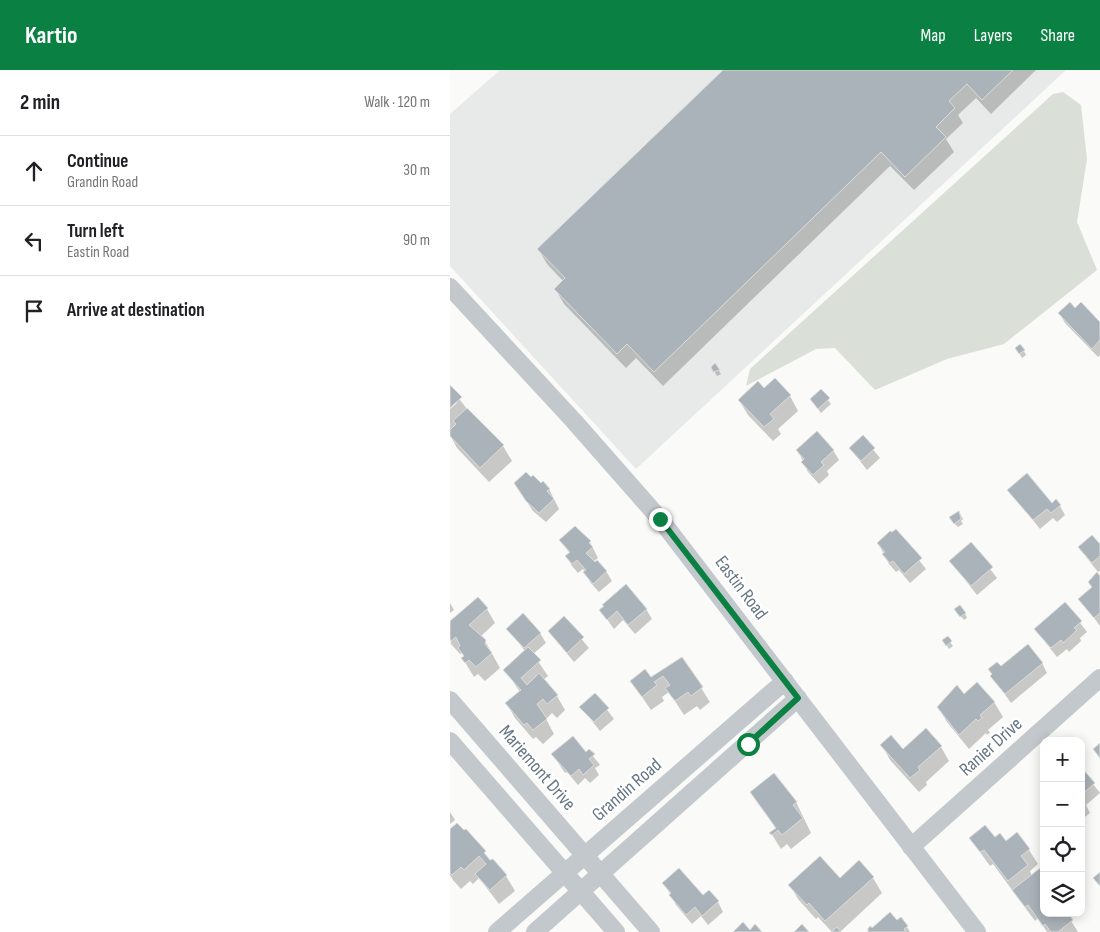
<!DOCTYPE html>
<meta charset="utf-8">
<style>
body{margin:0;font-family:"Sofia Sans Condensed",sans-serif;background:#f6f6f6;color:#202124}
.controls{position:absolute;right:15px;bottom:15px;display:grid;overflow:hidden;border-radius:10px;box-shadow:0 2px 12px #0003}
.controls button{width:45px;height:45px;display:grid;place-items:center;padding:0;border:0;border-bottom:1px solid #e0e0e0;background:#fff;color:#202124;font:25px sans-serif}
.stop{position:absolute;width:15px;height:15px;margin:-11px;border:4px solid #0b8043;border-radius:50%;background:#fff}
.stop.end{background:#0b8043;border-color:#fff;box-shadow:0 1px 5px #0008}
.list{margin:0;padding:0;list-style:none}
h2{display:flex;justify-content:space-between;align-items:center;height:65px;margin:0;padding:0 20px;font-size:21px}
h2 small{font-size:16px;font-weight:400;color:#757577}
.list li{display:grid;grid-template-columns:32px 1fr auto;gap:15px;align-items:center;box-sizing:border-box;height:70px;padding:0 20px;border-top:1px solid #e0e0e0}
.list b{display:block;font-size:19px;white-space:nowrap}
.list p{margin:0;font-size:16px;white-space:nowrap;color:#757577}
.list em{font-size:16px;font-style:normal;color:#757577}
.icon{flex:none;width:28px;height:28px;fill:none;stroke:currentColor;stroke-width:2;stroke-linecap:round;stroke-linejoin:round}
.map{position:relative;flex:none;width:650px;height:862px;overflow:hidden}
header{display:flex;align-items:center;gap:30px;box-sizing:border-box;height:70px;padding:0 25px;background:#0b8043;color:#fff}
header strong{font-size:24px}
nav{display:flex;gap:28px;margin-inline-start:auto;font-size:18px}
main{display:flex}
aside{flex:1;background:#fff}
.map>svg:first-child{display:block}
.built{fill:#e8e9e9}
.green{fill:#dadfd7}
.shadow{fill:#0003}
.building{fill:#aab3b9;stroke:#dcdcda}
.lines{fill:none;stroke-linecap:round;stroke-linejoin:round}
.minor{stroke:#c3c8cc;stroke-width:18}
.route{stroke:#0b8043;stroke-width:6}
.labels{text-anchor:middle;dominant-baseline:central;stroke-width:5;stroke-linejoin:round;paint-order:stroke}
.street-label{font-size:19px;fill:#657683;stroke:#fff}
</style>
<header>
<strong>Kartio</strong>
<nav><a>Map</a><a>Layers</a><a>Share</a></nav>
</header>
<main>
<aside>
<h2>2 min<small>Walk · 120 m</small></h2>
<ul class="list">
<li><svg class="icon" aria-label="ahead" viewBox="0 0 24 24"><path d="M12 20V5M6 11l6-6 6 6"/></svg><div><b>Continue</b><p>Grandin Road</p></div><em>30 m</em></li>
<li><svg class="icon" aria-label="left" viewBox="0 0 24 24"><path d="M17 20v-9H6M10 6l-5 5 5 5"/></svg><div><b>Turn left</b><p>Eastin Road</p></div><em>90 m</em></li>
<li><svg class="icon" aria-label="arrive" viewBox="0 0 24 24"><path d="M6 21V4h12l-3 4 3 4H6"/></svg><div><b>Arrive at destination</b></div></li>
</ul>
</aside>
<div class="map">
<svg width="650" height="862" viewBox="0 0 650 862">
<rect width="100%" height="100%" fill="#fafaf8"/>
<!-- built -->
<path class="built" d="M50 0H616L186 399 0 196V44Z"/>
<!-- green -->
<path class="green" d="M613 22 631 35 637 89 627 152 647 200 554 274 497 289 425 320 385 278 366 279 296 316 300 299 603 24Z"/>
<!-- shadow -->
<path class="shadow" d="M274 0H586L541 44 526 28 508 45 513 53 496 69 504 82 464 120 440 96 213 316 186 288 176 298 114 234 106 220 114 212 97 194 89 180Z
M610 244 650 253V285L648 287 615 253Z
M574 281 576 285 572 288 569 283Z
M265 295 271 304 267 306 262 297Z
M325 309 340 326 348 341 328 359 331 364 323 371 298 345 289 330 314 319Z
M0 317 17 339 53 376 62 391 39 412 7 378 0 365 3 359H0V339L7 333 5 331 0 335Z
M371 321 381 334 371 343 361 330Z
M413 367 430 388 417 400 400 378Z
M383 380 389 390 377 401 379 405 369 414 358 402 348 381Z
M91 415 99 419 109 439 96 452 83 441 71 423Z
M559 420 610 436 615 445 607 452 603 448 590 459Z
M509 442 513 449 511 451 513 454 508 457 503 452Z
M446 461 476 499 460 513 449 500 446 502 439 494 428 473Z
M111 471 140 472 148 488 143 492 156 501 162 511 149 522 140 512 133 499 128 503 122 496 117 486 120 484Z
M521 474 547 508 527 525 501 492Z
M650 476V501L648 502 629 478Z
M650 508V556L630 529 642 518 639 513Z
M0 533 4 540 0 543Z
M615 533 637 562 630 568 631 571 619 582 617 579 607 587 585 559Z
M37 539 45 553 30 567 35 571 50 598 35 611 28 604 24 607 13 589 14 587 12 583 10 584 1 574 0 553Z
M196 539 202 549 185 564 173 550 164 559 151 541Z
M515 543 517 548 514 550 509 544Z
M114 548 139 578 124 592 99 562Z
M58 559 90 563 96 573 83 584 98 606 93 610 107 626 115 640 107 648 102 643 96 649 104 664 93 674 86 667 83 669 65 648 57 634 70 622 55 600 75 581Z
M497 568 503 576 499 579 494 571Z
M232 588 260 632 250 640 247 636 234 645 219 622 212 627 214 631 201 640 181 611 201 609Z
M592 593 597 603 561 633 542 606 551 598Z
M145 624 164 649 150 661 131 637Z
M514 626 544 632 553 647 538 660 540 663 537 665 536 663 519 679 497 652 488 637Z
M432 675 453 681 491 677 499 691 476 712 477 715 469 722 440 690Z
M139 681 150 695 145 698 149 705 140 713 135 708 128 715 117 702 115 703 103 685 136 683Z
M631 699 650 723 636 735 640 743 631 750Z
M302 722 346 732 361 763 341 779 337 774 331 779 321 763 326 759Z
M0 742 5 750 0 754Z
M0 761H16L41 791 42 790 56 806 65 821 49 834 29 808 23 814 20 811 11 819 3 810 0 805Z
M520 768 544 769 579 780 588 794 580 801 594 843H616L628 862H597L588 848 585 851 543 794 540 796Z
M409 792 423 808 432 823 390 862H382L368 847 366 849 348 829 340 815 390 809Z
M214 813 268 832 273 842 258 855 251 846 242 854 226 835Z
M447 852 457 857 460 862H419Z"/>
<!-- building -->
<path class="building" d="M273 0H563L532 30 517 14 499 31 505 38 486 57 496 67 455 107 431 82 204 302 177 274 167 284 104 219 115 208 87 179Z
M620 232 625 238 631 232 650 252V270L642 279 608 243Z
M570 274 575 280 569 284 565 278Z
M265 293 270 300 263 302 261 297Z
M325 308 341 325 320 344 324 349 314 357 288 330 308 311 314 318Z
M0 315 12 327 0 338Z
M371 319 380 328 368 339 360 329Z
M17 338 54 375 30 398 0 366V360L6 354 3 351Z
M367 361 384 380 371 392 374 395 363 405 351 392 354 389 346 380Z
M413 365 425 378 411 391 399 378Z
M76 402 81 407 83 405 91 413 93 411 100 419 97 421 104 429 89 443 76 431 64 413Z
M577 403 602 433 606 429 611 435 601 443 597 439 583 450 557 420Z
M509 441 511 449 504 454 499 447Z
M125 456 141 471 139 473 143 477 136 483 145 492 147 490 157 501 143 514 133 502 136 500 127 490 122 494 115 486 120 482 109 470Z
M446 459 472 488 454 504 443 491 440 493 432 484 435 482 427 473 440 461 442 462Z
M642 465 650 474V486L642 493 628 477Z
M521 472 543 497 521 516 499 491Z
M647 502 650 506V543L644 548 628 529 642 517 638 512Z
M176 514 197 539 178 555 167 541 157 550 149 540 154 536 152 535Z
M28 527 38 538 19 555 36 570 35 574 42 583 26 597 19 590 15 593 11 588 14 586 8 578 10 576 6 567 1 571 0 569V551Z
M615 532 632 551 624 558 627 560 613 573 611 570 601 578 584 559Z
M510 535 516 543 510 547 504 539Z
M73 543 91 563 74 578 56 559Z
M114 546 134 567 117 583 98 561Z
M498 566 502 571 496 576 492 570Z
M578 574 593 593 555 624 540 606 542 604 538 599 547 592 551 596Z
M78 577 91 590 71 608 77 615 89 603 108 625 97 634 93 629 87 634 97 649 83 660 77 653 74 655 55 633 71 620 53 600Z
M232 587 253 617 241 626 238 622 225 631 215 618 220 615 213 606 204 612 207 615 192 627 180 611 195 599 201 607Z
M527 612 545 632 530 645 532 648 528 651 526 649 509 665 487 637 507 615 514 624Z
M145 623 159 638 144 652 129 637Z
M476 658 492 676 468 697 470 700 460 708 430 675 441 665 453 679Z
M123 666 136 682 139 679 145 684 139 689 144 695 133 705 129 699 121 706 101 684Z
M650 673V688L643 679Z
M631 697 645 713 631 725Z
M324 703 347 732 343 735 353 748 332 765 328 760 322 765 319 763 326 758 300 722Z
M7 753 14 760 16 759 36 781 34 783 40 790 43 789 57 805 40 820 25 804 36 794 29 786 14 800 11 797 2 805 0 803V759Z
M535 755 545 767 550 763 556 771 567 762 580 779 571 786 578 795 558 811 534 780 530 782 519 768Z
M370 786 390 808 409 790 424 807 375 851 359 833 357 835 338 815Z
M594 795V843H618L623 850 608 862H601L595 854 593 856 578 835 575 837 562 820Z
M229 798 253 825 259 820 269 831 252 846 245 837 236 845 219 825 221 823 212 813Z
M650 802V816L643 808Z
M440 842 447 850 451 847 458 856 454 859 456 862H418V858L421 856 422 858Z
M293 852 300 860 305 854 312 862H283Z
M352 854 359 862H344Z
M387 857 391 862H381Z"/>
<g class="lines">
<!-- minor -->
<path class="minor" d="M0 217 123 350 210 449 527 862
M0 630 201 862
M0 671 166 862
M461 777 650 608
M47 862 335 611
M85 862 348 628"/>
</g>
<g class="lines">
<!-- route -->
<path class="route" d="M210 449 348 628 298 674"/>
</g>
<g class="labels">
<!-- street labels -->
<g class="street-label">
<text transform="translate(291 518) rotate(53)">Eastin Road</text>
<text transform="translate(541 677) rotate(-42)">Ranier Drive</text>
<text transform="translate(87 698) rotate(49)">Mariemont Drive</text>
<text transform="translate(177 720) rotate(-41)">Grandin Road</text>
</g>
</g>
</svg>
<div class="controls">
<button>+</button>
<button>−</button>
<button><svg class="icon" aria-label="locate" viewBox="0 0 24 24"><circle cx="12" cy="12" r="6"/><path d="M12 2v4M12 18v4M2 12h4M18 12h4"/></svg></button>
<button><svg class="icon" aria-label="layers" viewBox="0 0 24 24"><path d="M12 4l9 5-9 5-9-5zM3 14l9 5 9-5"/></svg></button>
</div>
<div class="stop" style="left:298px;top:674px"></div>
<div class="stop end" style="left:210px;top:449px"></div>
</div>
</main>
